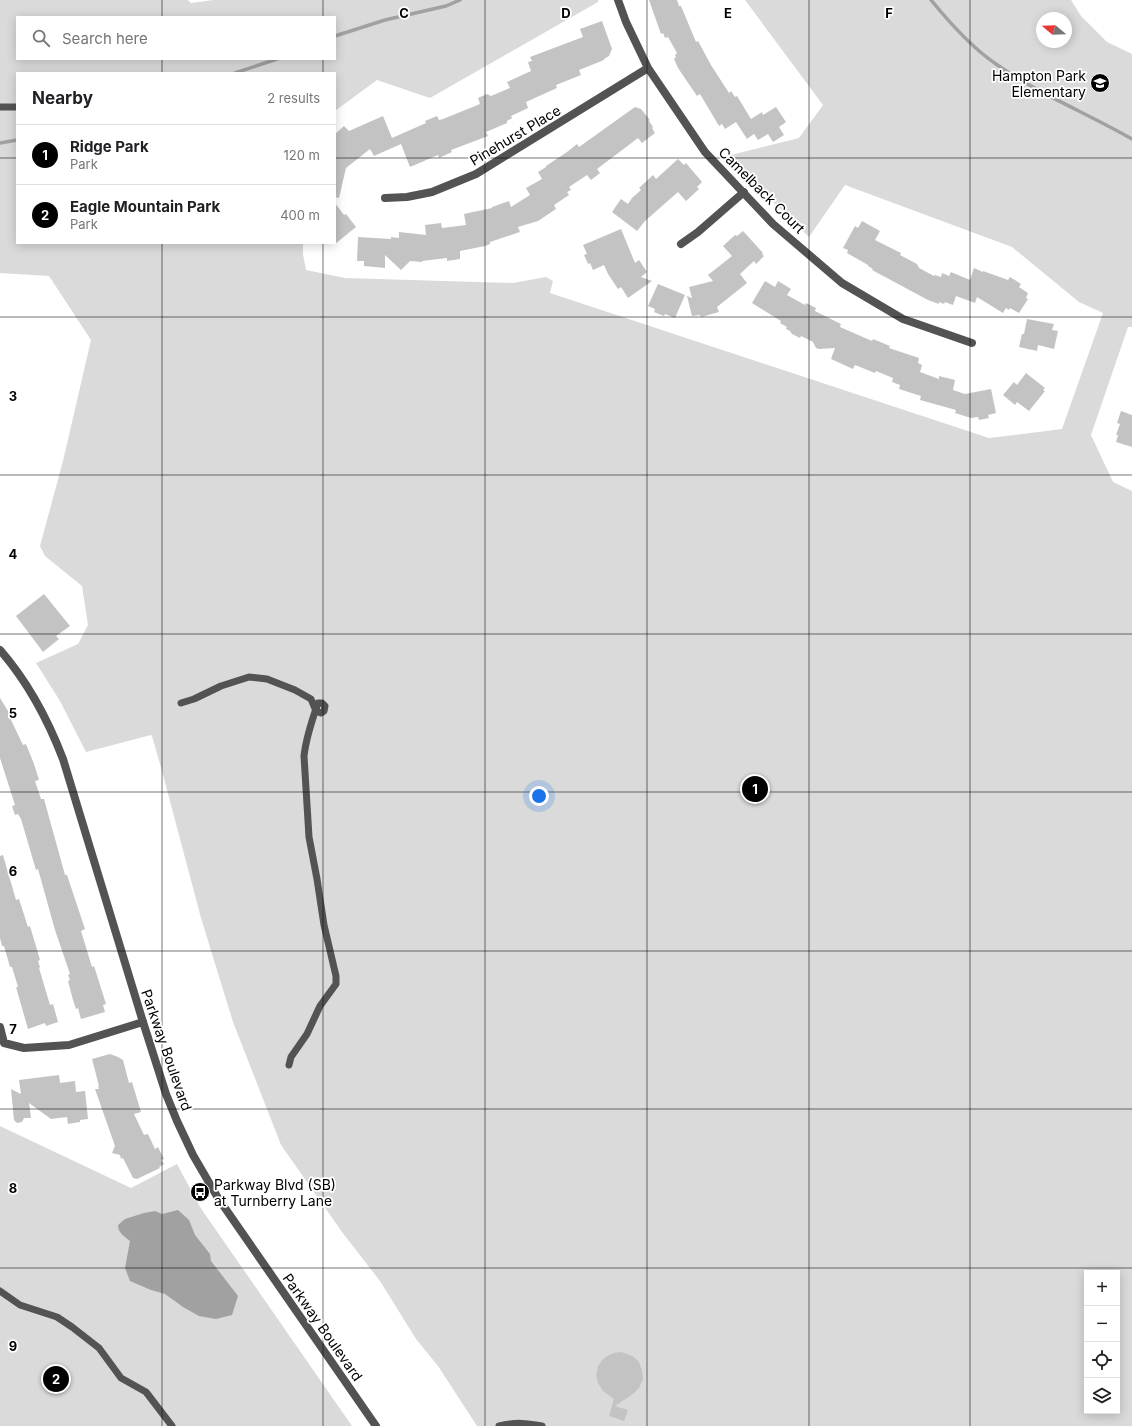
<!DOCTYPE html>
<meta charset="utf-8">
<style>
body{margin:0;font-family:Inter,sans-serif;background:#f2f2f2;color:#202124}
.controls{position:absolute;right:12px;bottom:12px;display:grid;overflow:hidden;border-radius:0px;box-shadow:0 2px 10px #0003}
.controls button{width:36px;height:36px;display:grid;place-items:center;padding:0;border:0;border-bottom:1px solid #e0e0e0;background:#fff;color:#202124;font:20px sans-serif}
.compass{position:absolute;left:1036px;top:12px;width:36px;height:36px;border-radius:50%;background:#fff;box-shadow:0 2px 10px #0003;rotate:289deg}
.you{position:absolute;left:539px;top:796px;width:14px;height:14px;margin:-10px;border:3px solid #fff;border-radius:50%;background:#1a73e8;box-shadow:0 0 0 6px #1a73e833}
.badge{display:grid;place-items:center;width:26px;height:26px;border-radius:50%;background:#000;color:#fff;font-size:13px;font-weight:700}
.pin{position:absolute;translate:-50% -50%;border:2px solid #fff;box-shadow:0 1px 4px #0006}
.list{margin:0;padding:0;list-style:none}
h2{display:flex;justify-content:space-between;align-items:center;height:52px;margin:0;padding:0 16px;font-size:17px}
h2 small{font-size:13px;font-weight:400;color:#757577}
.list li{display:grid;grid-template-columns:26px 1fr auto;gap:12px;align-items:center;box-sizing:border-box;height:60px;padding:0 16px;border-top:1px solid #e0e0e0}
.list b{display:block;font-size:15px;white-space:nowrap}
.list p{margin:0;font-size:13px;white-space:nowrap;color:#757577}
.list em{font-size:13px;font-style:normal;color:#757577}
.icon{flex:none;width:22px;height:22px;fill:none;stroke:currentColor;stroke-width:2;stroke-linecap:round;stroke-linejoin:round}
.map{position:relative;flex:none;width:1132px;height:1426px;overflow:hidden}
.search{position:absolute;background:#fff;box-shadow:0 2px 10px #0003;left:16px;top:16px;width:320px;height:44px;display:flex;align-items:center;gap:10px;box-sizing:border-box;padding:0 14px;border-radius:0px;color:#757577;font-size:15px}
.panel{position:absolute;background:#fff;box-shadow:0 2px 10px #0003;left:16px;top:72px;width:320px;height:172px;border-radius:0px}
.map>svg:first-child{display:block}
.green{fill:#dadada;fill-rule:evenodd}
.water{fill:#a1a1a1}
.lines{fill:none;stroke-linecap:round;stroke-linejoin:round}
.stream{stroke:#a1a1a1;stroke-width:3.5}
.building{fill:#c3c3c3}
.service{stroke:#535353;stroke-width:7}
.minor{stroke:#535353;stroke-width:8}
.tertiary{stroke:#535353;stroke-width:8}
.grid{fill:none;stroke:#000;stroke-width:1;stroke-opacity:0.55}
.labels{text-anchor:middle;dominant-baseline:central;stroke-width:3.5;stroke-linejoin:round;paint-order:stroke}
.poi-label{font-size:14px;fill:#000;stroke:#fff;text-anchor:end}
.street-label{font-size:14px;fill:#000;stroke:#fff}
.grid-label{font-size:13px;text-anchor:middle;font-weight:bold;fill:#000;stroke:#fff;stroke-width:3.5;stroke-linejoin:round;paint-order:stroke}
</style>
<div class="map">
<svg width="1132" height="1426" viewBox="0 0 1132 1426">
<rect width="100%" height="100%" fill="#fff"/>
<!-- green -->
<path class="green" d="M0 0H188L191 3 213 0H598V2L430 98 377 80 335 111V73H17V243H303V254L306 270 345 278 513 283 546 277 553 281 550 293 989 438 1062 429 1103 313 1079 302 1012 247 845 185 809 237 767 196 731 155 799 138 823 105 745 0H1071L1081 16 1107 42 1132 54V327H1128L1091 435 1113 482 1132 491V1426H477L438 1366 416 1339 380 1281 342 1232 281 1145 233 1022 201 918 162 771 152 736 151 735 86 752 60 701 36 663 78 644 88 625 82 586 45 556 40 546 63 461 91 340 49 276 0 273ZM17 17H335V59H17ZM1042 18H1066V42H1042ZM1087 1273H1117V1411H1087Z
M0 1126 131 1188 177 1164 200 1207 352 1426H0Z"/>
<!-- water -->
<path class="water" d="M178 1210 189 1220 195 1235 210 1254 211 1261 238 1296 232 1315 216 1319 199 1316 183 1307 165 1294 151 1290 130 1281 125 1268 130 1241C124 1236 118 1233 118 1225L125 1219 144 1213 155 1211 162 1214Z"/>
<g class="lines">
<!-- stream -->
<path class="stream" d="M931 0C949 22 972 48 996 64 1038 94 1087 113 1132 139
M335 36 385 20 446 6 460 0
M235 73 277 59
M0 143 17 140"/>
</g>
<!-- building -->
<path class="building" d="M649 0H677L679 6H681L696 42 698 41 711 65 729 93 731 91 735 97 737 96 751 119 762 112 763 115 776 107 786 122 779 127 784 135 773 142 768 134 758 140 754 134 747 139 736 122 725 129 722 124 719 126 700 94 697 96 678 68 674 59 676 57 675 55 677 53 668 37 665 38 663 33 661 34Z
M602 21 612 49 609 56 604 59V60L579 70 581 75 556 85 557 88 526 102 528 108 511 116 512 118 507 121V123L486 132 488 136 451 150 452 152 439 158 438 155 410 167 401 144 374 156 370 149 346 168 339 198 335 197V134L344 126 349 131 383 116 392 138 426 123 425 121 437 116 439 120 443 119 480 104 478 98 487 94 491 96 510 88 507 82 531 71 528 62 532 61 530 57 583 37 580 29Z
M635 107 641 109 650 120 649 121 653 127 652 128 655 133 642 143 638 138 597 169 600 173 591 180 587 175 569 187 571 190 567 192 569 195 554 205 556 209 538 221 518 227 520 232 490 242V244L485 246 460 251V259L447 261V258L422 261V262L410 261 401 270 385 255V268L364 266V261H357L358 237 391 239V237L399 238V232L426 235 425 225 441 223 442 228 466 225 464 214 492 208V207L509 201 511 207 530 195 526 188 542 179 538 172 546 167V166L567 152 577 144 579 147Z
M678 159 684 165 686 163 702 182 697 187 699 189 686 201 678 192 645 221 637 231 612 212 621 199 628 204 632 198 641 190 639 188 653 175 656 179Z
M335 203 344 215 346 214 356 227 335 244Z
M862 221 880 231 875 240 901 253 900 255 917 264 919 268 934 276 935 275 941 277 942 273 949 276 951 272 970 280 974 268 983 272V271L1008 280 1010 277 1021 284 1019 287 1028 293 1026 298 1028 299 1019 313 1010 308 1009 310 1006 308 1003 313 977 297 975 303 956 296 953 305 945 302 944 304 939 302V304L928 300 872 270 873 269 868 266V265L847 253 848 250 843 248 855 226 858 228Z
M621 229 635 263 639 260 647 272 641 277 652 281 628 298 621 287 618 289 608 274 604 265 593 270 590 263 588 264 584 255 587 254 583 245Z
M743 231 763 253 762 254 764 256 756 264 754 261 740 274 747 283 717 307 719 312 701 317 700 315 692 316 687 296 692 298 689 287 713 281 708 275 732 256 723 246 735 235 737 236Z
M765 281 775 287 778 281 791 289 787 295 805 305 806 303 816 308 815 311 841 324 840 327 872 341 873 339 890 346 889 348 919 358 918 363 922 365 920 372 939 379V376L955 380 953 390 965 394 991 389 996 413 988 415 989 418 979 420 978 417 971 418 955 413 956 410 920 400 921 396 899 389 900 385 892 382 893 378 876 371 875 373 855 365 853 369 831 359 835 348 819 349 816 348 813 342 801 336 800 338 792 334 790 331 786 329 787 327 780 323 781 321 752 303Z
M658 284 685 295 675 318 665 314 664 316 654 312 655 309 648 306Z
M1027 319 1054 324 1052 330 1058 331 1054 349 1038 345 1037 351 1019 347 1022 334H1024Z
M1026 373 1045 388 1043 390 1045 391 1029 411 1017 402 1015 405 1003 395 1014 382 1017 385Z
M1121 411 1132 415V447L1116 442 1118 435H1116L1120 424 1117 423Z
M44 594 70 626 56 636 59 639 43 652 16 616Z
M0 698 13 719 11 720 23 745 26 744 34 764 39 780 35 781 41 799H44L65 875H67L85 929 81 931 92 967 94 966 106 1004 103 1005 105 1012 81 1019 78 1008 76 1009 73 1000 68 981 70 980 68 975 70 974 55 930 38 869 36 870 21 819 18 814 15 815 12 806 15 805 0 758Z
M3 855 16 900 19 899 28 927 30 926 40 960 38 961 40 967 39 968 50 1005 53 1004 58 1022 46 1026 45 1023 28 1029 16 987H18L12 967H10L4 946H2L0 938V856Z
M110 1054 118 1057 123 1060 129 1083 132 1082 141 1112 134 1114 144 1135 148 1134 155 1149 158 1147 164 1159 161 1160 164 1164 159 1167 160 1168 137 1179 133 1178 123 1158 121 1159 120 1155 112 1153 115 1146 95 1089H99L98 1086H99L92 1059Z
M59 1075 60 1083 75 1081 76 1092 85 1091 88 1119 80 1120V1122L68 1124 67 1117 51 1119 29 1103 31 1118H24L22 1122 17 1123 14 1120 11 1089 21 1094 19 1080Z
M622 1352 634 1357 639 1362 642 1371 643 1379 639 1388 633 1394 615 1406 628 1410 624 1421 609 1416 614 1399 603 1391 598 1383 596 1376 598 1366 602 1360 609 1355 614 1353Z"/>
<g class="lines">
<!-- service -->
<path class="service" d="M0 107H17
M181 703 194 699 221 686 249 677 267 679 295 690 311 699 316 711 321 713 324 711 325 706 322 703H318C312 720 306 738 304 756L309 837 317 879 324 925 336 976V984L320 1006 307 1034 291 1057 289 1065
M0 1291 20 1305 57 1317 72 1327 99 1348 121 1378 146 1392 172 1426
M499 1426C516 1422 526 1423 542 1426"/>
<!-- minor -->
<path class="minor" d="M618 0 626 22 648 68 705 152 773 224 842 283 903 319 972 343
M385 198 407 197 432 192 476 174 648 68
M681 244 698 232 744 192
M0 1027 4 1043 24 1048 69 1045 143 1022"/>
<!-- tertiary -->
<path class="tertiary" d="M0 650C28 682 48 720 63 759L143 1022 166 1094 177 1121 193 1155 218 1198 376 1426"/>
</g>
<!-- grid -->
<path class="grid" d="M162 0V17M323 0V17M485 0V1426M647 0V1426M809 0V1426M970 0V1426M162 59V73M323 59V73M0 158H17M335 158H1132M162 243V1426M323 243V1426M0 317H1132M0 475H1132M0 634H1132M0 792H1132M0 951H1132M0 1109H1132M0 1268H1132"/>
<!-- icons -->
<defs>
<symbol id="school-disc" viewBox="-11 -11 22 22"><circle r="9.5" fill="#000" stroke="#fff"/><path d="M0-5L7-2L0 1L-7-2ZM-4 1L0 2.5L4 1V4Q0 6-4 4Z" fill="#fff"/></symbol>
<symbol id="bus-disc" viewBox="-11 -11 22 22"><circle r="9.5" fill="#000" stroke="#fff"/><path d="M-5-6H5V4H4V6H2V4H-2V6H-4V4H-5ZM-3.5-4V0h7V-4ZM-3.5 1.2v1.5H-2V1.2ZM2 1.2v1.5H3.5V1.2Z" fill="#fff"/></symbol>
</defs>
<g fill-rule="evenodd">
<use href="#school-disc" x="1089" y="72" width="22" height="22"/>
<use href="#bus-disc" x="189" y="1181" width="22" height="22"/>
</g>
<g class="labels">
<!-- poi labels -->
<g class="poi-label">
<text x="1086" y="75">Hampton Park<tspan x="1086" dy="16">Elementary</tspan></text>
<text x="214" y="1184" text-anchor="start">Parkway Blvd (SB)<tspan x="214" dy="16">at Turnberry Lane</tspan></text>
</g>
<!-- street labels -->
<g class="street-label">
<text transform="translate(515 135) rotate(-31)">Pinehurst Place</text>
<text transform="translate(762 190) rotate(45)">Camelback Court</text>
<text transform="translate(167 1050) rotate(71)">Parkway Boulevard</text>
<text transform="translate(323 1327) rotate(55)">Parkway Boulevard</text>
</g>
</g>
<g class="grid-label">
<text x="404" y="18">C</text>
<text x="566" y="18">D</text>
<text x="728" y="18">E</text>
<text x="889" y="18">F</text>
<text x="13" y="401">3</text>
<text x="13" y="559">4</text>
<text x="13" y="718">5</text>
<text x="13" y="876">6</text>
<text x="13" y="1034">7</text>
<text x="13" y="1193">8</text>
<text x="13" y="1351">9</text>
</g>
</svg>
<div class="controls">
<button>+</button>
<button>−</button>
<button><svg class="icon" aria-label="locate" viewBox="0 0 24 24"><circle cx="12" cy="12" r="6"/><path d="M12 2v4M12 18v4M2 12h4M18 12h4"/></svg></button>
<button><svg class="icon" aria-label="layers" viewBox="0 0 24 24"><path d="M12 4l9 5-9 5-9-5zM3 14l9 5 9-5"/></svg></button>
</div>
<svg class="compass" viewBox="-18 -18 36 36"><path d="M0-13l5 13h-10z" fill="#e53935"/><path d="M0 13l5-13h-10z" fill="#757577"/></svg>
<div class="you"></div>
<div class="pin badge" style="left:755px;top:789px">1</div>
<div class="pin badge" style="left:56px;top:1379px">2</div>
<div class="search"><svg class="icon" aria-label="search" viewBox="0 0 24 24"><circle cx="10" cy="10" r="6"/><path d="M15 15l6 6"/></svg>Search here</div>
<section class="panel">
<h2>Nearby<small>2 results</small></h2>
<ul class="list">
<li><span class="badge">1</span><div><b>Ridge Park</b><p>Park</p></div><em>120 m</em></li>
<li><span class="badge">2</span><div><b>Eagle Mountain Park</b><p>Park</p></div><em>400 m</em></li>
</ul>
</section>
</div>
